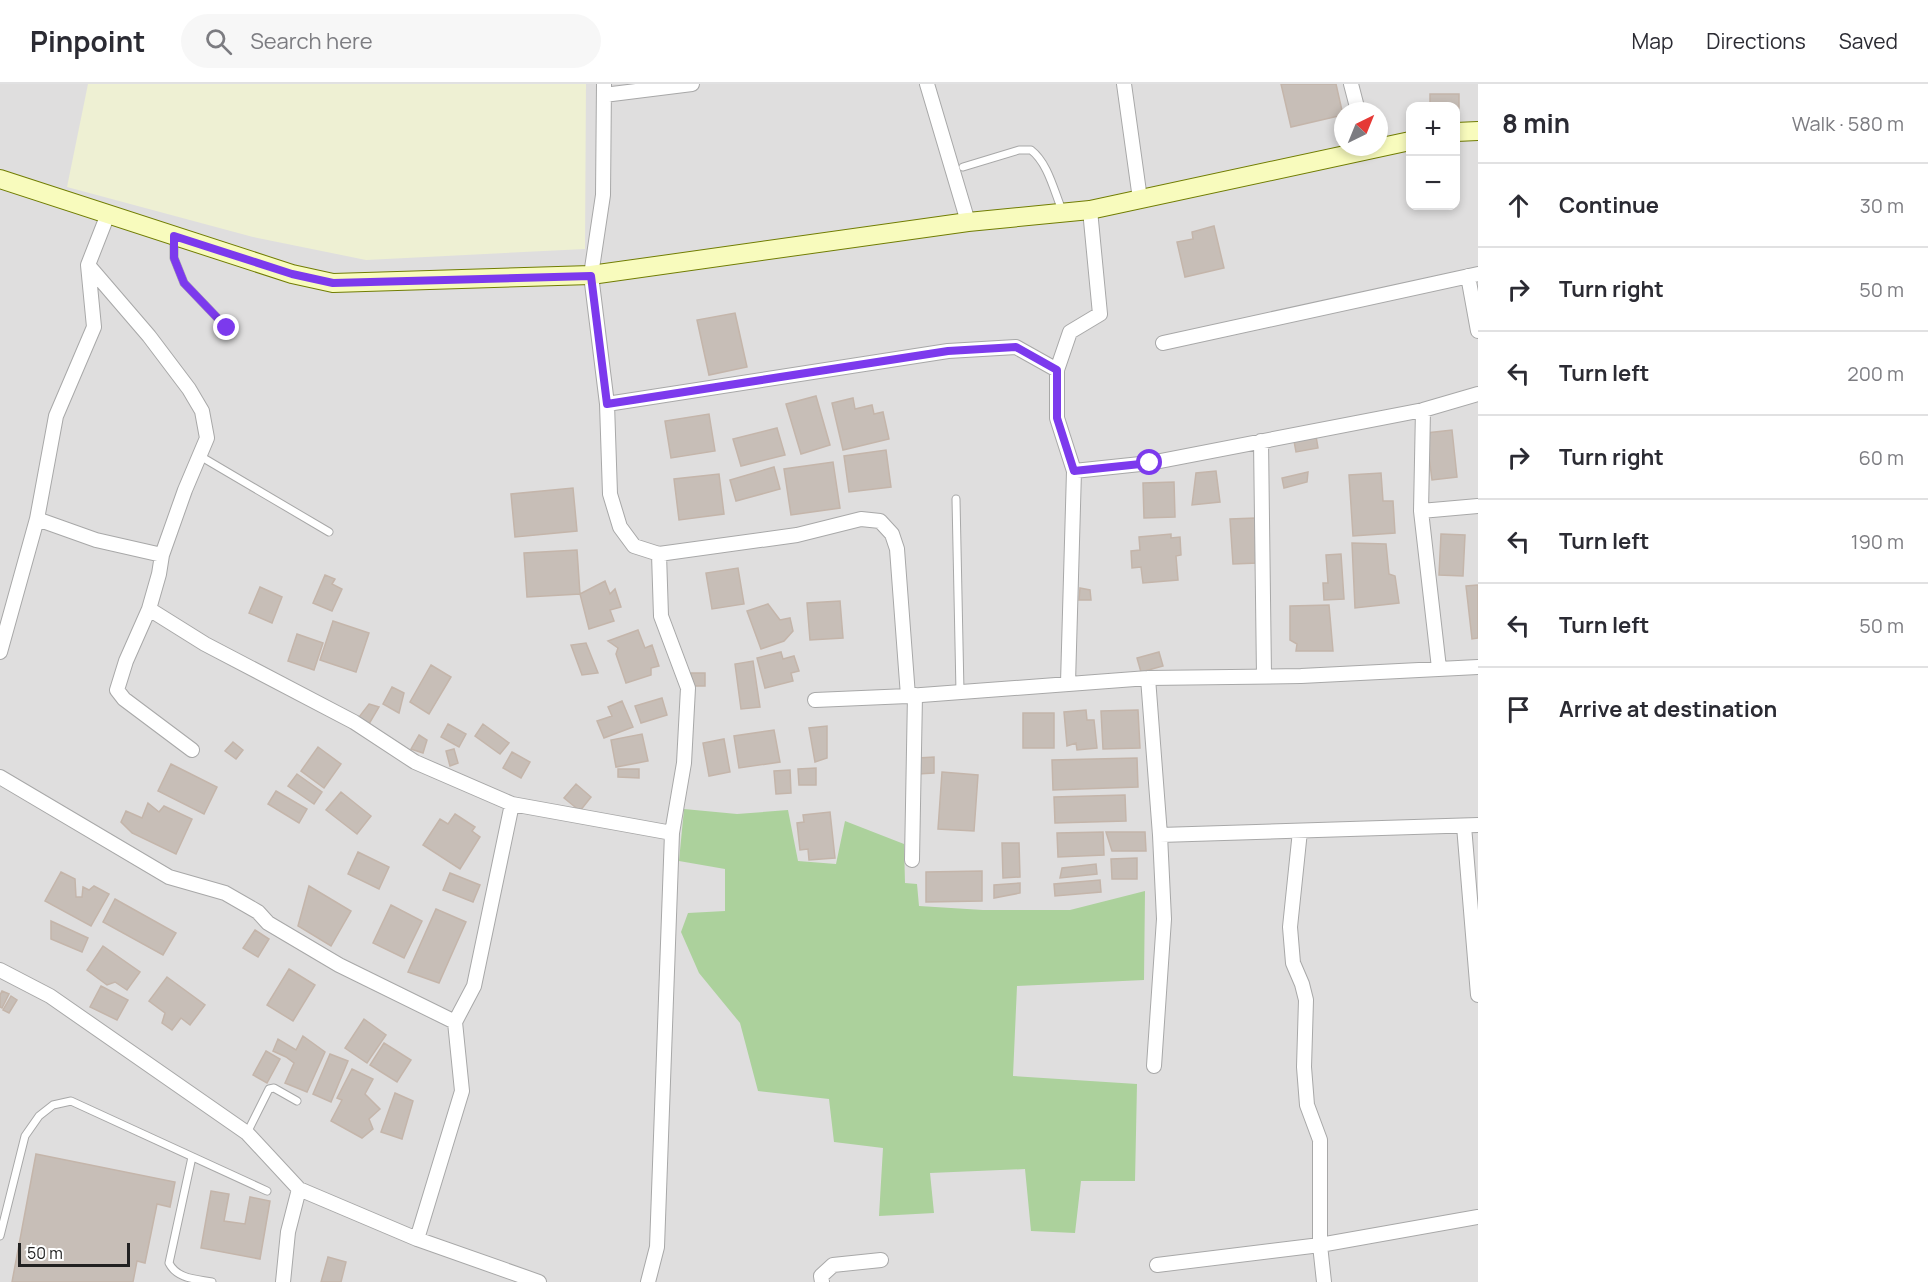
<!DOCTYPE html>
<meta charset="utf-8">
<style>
body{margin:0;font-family:Manrope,sans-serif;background:#f7f7f7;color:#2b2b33}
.controls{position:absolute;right:18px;top:18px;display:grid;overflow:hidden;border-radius:12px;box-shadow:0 3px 9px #0003}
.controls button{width:54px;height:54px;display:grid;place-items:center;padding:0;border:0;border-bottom:2px solid #e1e1e2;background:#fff;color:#2b2b33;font:30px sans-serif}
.compass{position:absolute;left:1334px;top:18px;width:54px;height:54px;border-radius:50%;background:#fff;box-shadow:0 3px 9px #0003;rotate:43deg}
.scale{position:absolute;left:18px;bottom:15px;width:112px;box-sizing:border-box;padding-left:6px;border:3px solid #212121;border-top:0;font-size:16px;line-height:21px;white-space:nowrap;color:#212121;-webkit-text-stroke:4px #fff;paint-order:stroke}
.stop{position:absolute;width:18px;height:18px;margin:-14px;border:4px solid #7c3aed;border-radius:50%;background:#fff}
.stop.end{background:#7c3aed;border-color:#fff;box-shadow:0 2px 6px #0008}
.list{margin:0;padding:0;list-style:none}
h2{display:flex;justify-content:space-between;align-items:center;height:78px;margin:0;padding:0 24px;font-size:26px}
h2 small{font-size:20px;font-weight:400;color:#7c7c81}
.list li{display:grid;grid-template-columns:39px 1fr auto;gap:18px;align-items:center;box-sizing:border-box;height:84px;padding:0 24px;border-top:2px solid #e1e1e2}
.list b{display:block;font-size:22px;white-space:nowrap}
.list em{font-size:20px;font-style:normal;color:#7c7c81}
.icon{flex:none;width:33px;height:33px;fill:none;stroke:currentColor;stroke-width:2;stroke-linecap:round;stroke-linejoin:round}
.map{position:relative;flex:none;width:1478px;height:1198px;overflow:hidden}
header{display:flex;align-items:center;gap:36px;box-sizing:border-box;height:84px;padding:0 30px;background:#fff;border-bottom:2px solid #e1e1e2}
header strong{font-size:28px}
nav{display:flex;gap:33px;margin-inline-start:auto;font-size:21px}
.search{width:420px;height:54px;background:#f7f7f7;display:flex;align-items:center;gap:15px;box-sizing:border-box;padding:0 21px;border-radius:33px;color:#7c7c81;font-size:22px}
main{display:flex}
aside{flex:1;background:#fff}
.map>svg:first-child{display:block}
.residential{fill:#dfdede;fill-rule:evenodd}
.farmland{fill:#eef0d3}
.forest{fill:#acd19c}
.building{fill:#c7beb7;stroke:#c4b5aa;stroke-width:1.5}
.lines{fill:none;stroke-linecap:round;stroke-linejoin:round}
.lane-casing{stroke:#a8a8a8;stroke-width:9}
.street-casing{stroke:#a8a8a8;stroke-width:16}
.secondary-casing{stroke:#717d03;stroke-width:20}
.lane{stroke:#fff;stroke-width:7}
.street{stroke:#fff;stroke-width:14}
.secondary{stroke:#f8fbbd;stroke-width:18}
.route{stroke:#7c3aed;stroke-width:8}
</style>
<header>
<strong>Pinpoint</strong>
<div class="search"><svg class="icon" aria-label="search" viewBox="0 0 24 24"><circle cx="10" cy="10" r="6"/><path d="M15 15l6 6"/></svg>Search here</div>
<nav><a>Map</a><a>Directions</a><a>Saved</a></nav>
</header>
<main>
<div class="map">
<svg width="1478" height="1198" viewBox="0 0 1478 1198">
<rect width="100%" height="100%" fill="#f2eee8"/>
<!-- residential -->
<path class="residential" d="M0 0H1478V1198H0ZM1410 22H1456V122H1410ZM1343 27H1379V63H1343Z"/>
<!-- farmland -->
<path class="farmland" d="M88 0H586L585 165 366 176 253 153 67 103Z"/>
<!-- forest -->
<path class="forest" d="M684 725 737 730 788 726 798 777 836 780 845 737 904 760 905 799 917 800 919 822 983 826H1070L1145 807 1144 896 1017 902 1013 992 1137 1000 1135 1097H1081L1075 1149 1031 1147 1025 1085 930 1089 934 1129 879 1132 883 1064 834 1058 829 1015 758 1007 740 939 699 889 681 848 688 829 725 827V785L679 777Z"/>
<!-- building -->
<path class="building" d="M1281 0H1336L1343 31 1291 43Z
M1430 10H1459V24L1430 22Z
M1214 142 1224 184 1185 193 1177 158 1193 155 1192 148Z
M735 229 747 283 709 291 697 236Z
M816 312 830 361 801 370 786 320Z
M853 314 855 325 872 321 874 330 883 328 889 355 843 366 832 319Z
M709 330 715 367 671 374 665 337Z
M777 344 785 371 741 382 733 355Z
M1452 346 1457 393 1432 396 1426 349Z
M1316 352 1318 364 1296 368 1294 357Z
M886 366 891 403 849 408 844 372Z
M833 378 840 424 791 431 784 385Z
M774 383 780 405 736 417 730 396Z
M1216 387 1220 418 1192 421 1196 389Z
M1308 388 1307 398 1284 404 1282 394Z
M1381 389 1383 417H1393L1395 449 1353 452 1349 391Z
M719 390 724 430 679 436 674 395Z
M1174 398 1175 433 1144 434 1143 399Z
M573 404 577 447 515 453 511 410Z
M1255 434 1258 479 1233 480 1230 435Z
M1171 450V454L1180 453 1181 471 1176 472 1178 496 1143 499 1141 483 1132 484 1131 467 1140 466 1139 453Z
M1441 450 1465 451 1463 492 1439 491Z
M1352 459 1386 460 1389 490 1395 492 1399 519 1355 524Z
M577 466 580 510 527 513 524 469Z
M1341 470 1344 515 1324 516 1323 499H1328L1326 471Z
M738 484 744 520 712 525 706 489Z
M325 491 335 495 332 500 342 505 332 527 313 519Z
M605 497 610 510 615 505 621 523 610 526 614 537 589 545 580 510Z
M1478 501V554L1472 555 1466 502Z
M260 503 282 513 272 539 249 529Z
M1080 504 1090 506 1091 516H1079Z
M840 517 843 554 810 556 807 519Z
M768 520 780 536 790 534 793 547 784 557 761 565 747 527Z
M1329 521 1333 567H1296L1297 560 1290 556V522Z
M333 537 369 549 356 588 320 576Z
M638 546 645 564 652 561 659 582 651 584V591L626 599 616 570 618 564 608 557Z
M297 550 323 559 314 586 288 577Z
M586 559 598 589 582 591 571 561Z
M781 568 783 575 794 572 799 587 791 589 793 597 765 604 757 574Z
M1159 568 1163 582 1141 588 1137 574Z
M753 577 760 623 741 625 735 580Z
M431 581 451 593 429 630 410 618Z
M691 589H705V602H691Z
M392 603 404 609 399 629 383 620Z
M662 614 667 631 641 639 635 622Z
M622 617 633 643 604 654 597 637 612 632 608 623Z
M369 620 379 623 369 640 359 633Z
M1086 626 1087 636H1094L1097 664 1077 666 1076 659 1067 662 1064 628Z
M1138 626 1140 664 1103 665 1101 627Z
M1023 629H1054V664H1023Z
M448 640 466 650 459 663 441 653Z
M483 640 509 659 500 670 475 652Z
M827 642V674L815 678 809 644Z
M774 646 780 678 739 684 734 652Z
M642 650 648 677 616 683 611 656Z
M419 651 427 656 423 669 411 665Z
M724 655 730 688 709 692 703 659Z
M233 658 243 666 236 675 225 667Z
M318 663 341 680 324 704 301 687Z
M454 665 458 679 450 682 446 667Z
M512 668 530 678 521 694 503 684Z
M934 673V689L918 690V674Z
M1137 674 1138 703 1053 706 1052 676Z
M171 680 217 703 204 730 158 707Z
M816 684V701H799L798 685Z
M618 685H639V694L618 693Z
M790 686 791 709 776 710 774 687Z
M942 688 978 691 974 747 938 745Z
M297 690 322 708 314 720 288 702Z
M576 700 591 713 580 727 564 714Z
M276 707 307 725 299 739 268 720Z
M341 708 371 732 357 750 326 726Z
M1125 711 1126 737 1055 739 1054 713Z
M148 719 159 728 164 722 192 735 176 770 132 749 121 738 126 727 142 734Z
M830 728 835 774 809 776 808 765 800 766 797 739 804 738 803 731Z
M455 730 475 743 472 747 480 753 460 785 423 761 440 735 448 740Z
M1103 748 1104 771 1058 773 1057 749Z
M1106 748H1145L1146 767H1112Z
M1002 759H1019L1020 793 1003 794Z
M358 768 389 783 379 805 348 790Z
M1137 774V795H1112L1111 775Z
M1096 780 1097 790 1060 794 1062 784Z
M982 787V817L926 818V788Z
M61 788 75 795 76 813H82L83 803 89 806 94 802 109 810 91 842 45 817Z
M450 789 480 801 473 818 443 806Z
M1100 796 1101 808 1055 812 1054 800Z
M1020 799V809L994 814V801Z
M309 802 351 827 331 862 298 842Z
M115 815 176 849 163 871 103 838Z
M391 821 422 837 404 874 373 859Z
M436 825 466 838 439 899 408 888Z
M51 837 88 854 82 868 51 855Z
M255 846 269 855 258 873 243 864Z
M103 862 140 888 127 906 115 898 107 901 87 886Z
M289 885 315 901 293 937 267 921Z
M167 893 205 921 190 941 181 934 172 946 162 939 165 929 149 917Z
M101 902 128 916 117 936 90 923Z
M2 907 9 910 2 924 0 923V911Z
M11 912 17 916 9 929 3 926Z
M364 935 386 951 367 979 345 964Z
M303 952 325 968 307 1008 285 999 294 979 286 973 273 967 278 955 296 966Z
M384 959 411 976 397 998 370 981Z
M266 967 280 975 267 999 253 991Z
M330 970 348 977 331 1018 313 1010Z
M352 985 373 995 365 1010 380 1025 369 1035 373 1045 362 1054 331 1037 342 1016 337 1014Z
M395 1009 413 1017 402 1055 381 1048Z
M36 1070 175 1098 170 1123 157 1120 145 1179 137 1177 133 1198H12Z
M211 1107 229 1110 224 1137 245 1140 250 1113 270 1117 260 1175 201 1164Z
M328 1173 346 1178 341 1198H321Z"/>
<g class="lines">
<defs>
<path id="lane" d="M963 83 1019 66H1031C1048 79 1054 107 1062 126
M174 154V174L184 199 227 244
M200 372 329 448
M956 415 960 608
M247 1049 269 1005 274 1004 297 1017
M192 1073 169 1179C177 1195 196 1195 212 1198
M0 1152 25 1052 39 1032 53 1021 71 1017 267 1107"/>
<path id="street" d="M604 0 603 111 591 191 607 320 610 410 620 443 634 462 659 470 661 532 688 604 684 679 672 749
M927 0 968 138
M1124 0 1140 115
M1351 0 1358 27
M604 11 692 0
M88 181 149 252 189 305 202 327 207 354 185 406 162 471 159 490 149 525 126 577 117 606 124 615 192 666
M1468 192 1478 247
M1163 259 1478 190
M607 320 948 267 1016 263 1057 286
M1423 326 1421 427 1439 584
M1261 357 1264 592
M1074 387 1057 334V286L1070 248 1100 230 1090 126
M1421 427 1478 422
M37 435 96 456 162 471
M659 470 797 451 861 435 880 437 892 450 897 465 908 612
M149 525 205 560 354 638 415 678 512 720 672 749 657 1163 648 1198
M0 568 37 435 56 332 94 243 88 181 108 130
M1148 594 1160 751 1164 835 1154 982
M1068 599 1074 387 1150 379 1423 326 1478 310
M815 616 908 612 1148 594 1301 592 1478 583
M0 693 169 793 225 809 258 828 268 839 339 881 455 938
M1464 742 1478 911
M1300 747 1290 843 1293 879 1302 900 1306 916 1304 983 1307 1021 1320 1056V1161L1324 1198
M1160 751 1478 741
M912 776 915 611
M0 886 50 912 247 1049 299 1105 417 1155 539 1198
M417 1155 462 1007 455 938 474 902 512 720
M1157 1181 1320 1161 1478 1133
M283 1198 288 1148 299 1105
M822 1198 821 1192 833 1181 881 1176"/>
<path id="secondary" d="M1456 48 1478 47
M0 95 292 190 333 199 591 191 968 138 1090 126 1410 57"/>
</defs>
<!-- lane casing -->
<use href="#lane" class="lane-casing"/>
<!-- street casing -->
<use href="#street" class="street-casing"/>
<!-- secondary casing -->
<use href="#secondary" class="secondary-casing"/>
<!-- lane -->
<use href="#lane" class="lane"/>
<!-- street -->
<use href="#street" class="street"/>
<!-- secondary -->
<use href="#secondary" class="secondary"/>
</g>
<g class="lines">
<!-- route -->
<path class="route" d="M227 244 184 199 174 174V152L292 190 333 199 591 192 607 320 948 267 1016 263 1057 286V334L1074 387 1150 379"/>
</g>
</svg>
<div class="controls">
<button>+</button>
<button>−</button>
</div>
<svg class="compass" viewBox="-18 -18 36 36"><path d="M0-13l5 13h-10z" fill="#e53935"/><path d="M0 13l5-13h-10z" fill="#7c7c81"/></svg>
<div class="scale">50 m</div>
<div class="stop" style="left:1150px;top:379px"></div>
<div class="stop end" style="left:227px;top:244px"></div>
</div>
<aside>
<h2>8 min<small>Walk · 580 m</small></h2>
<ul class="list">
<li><svg class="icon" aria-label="ahead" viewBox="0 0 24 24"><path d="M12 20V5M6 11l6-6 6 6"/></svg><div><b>Continue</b></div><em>30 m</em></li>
<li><svg class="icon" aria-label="right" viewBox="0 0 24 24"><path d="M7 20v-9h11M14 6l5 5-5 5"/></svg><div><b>Turn right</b></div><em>50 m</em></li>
<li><svg class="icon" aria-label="left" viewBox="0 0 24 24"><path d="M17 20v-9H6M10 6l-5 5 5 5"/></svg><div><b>Turn left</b></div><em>200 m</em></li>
<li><svg class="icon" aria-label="right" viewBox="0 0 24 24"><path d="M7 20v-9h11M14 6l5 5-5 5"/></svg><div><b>Turn right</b></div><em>60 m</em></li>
<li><svg class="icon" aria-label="left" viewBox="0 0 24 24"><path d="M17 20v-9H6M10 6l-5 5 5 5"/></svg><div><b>Turn left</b></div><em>190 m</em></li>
<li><svg class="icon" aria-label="left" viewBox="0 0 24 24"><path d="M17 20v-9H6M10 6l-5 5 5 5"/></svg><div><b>Turn left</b></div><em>50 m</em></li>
<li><svg class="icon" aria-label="arrive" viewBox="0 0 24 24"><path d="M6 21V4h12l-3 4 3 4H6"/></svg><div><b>Arrive at destination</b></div></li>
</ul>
</aside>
</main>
